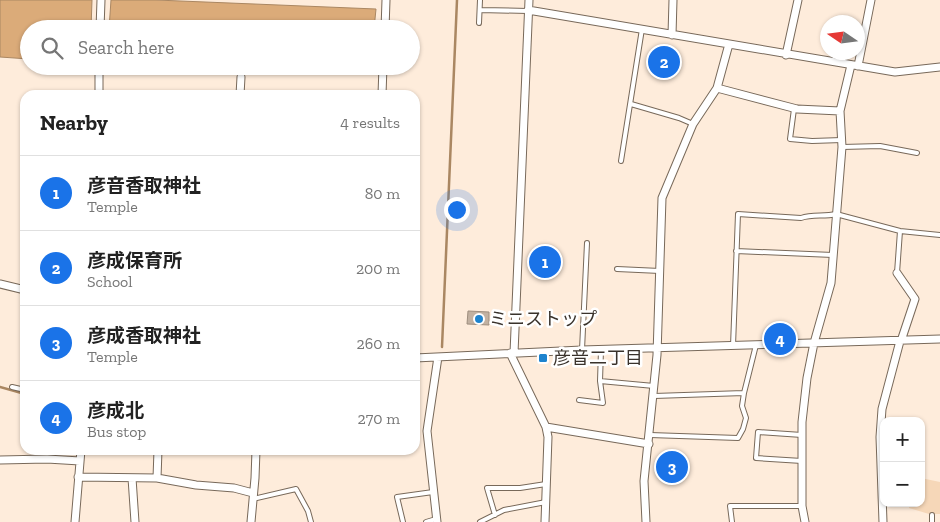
<!DOCTYPE html>
<meta charset="utf-8">
<style>
body{margin:0;font-family:"Zilla Slab","Noto Sans JP",serif;background:#f6f6f6;color:#222}
.controls{position:absolute;right:15px;bottom:15px;display:grid;overflow:hidden;border-radius:10px;box-shadow:0 1px 4px #0004}
.controls button{width:45px;height:45px;display:grid;place-items:center;padding:0;border:0;border-bottom:1px solid #e0e0e0;background:#fff;color:#222;font:25px sans-serif}
.compass{position:absolute;left:820px;top:15px;width:45px;height:45px;border-radius:50%;background:#fff;box-shadow:0 1px 4px #0004;rotate:283deg}
.you{position:absolute;left:456px;top:209px;width:18px;height:18px;margin:-12px;border:4px solid #fff;border-radius:50%;background:#1a73e8;box-shadow:0 0 0 8px #1a73e833}
.badge{display:grid;place-items:center;width:32px;height:32px;border-radius:50%;background:#1a73e8;color:#fff;font-size:16px;font-weight:700}
.pin{position:absolute;translate:-50% -50%;border:2px solid #fff;box-shadow:0 1px 5px #0006}
.list{margin:0;padding:0;list-style:none}
h2{display:flex;justify-content:space-between;align-items:center;height:65px;margin:0;padding:0 20px;font-size:21px}
h2 small{font-size:16px;font-weight:400;color:#767676}
.list li{display:grid;grid-template-columns:32px 1fr auto;gap:15px;align-items:center;box-sizing:border-box;height:75px;padding:0 20px;border-top:1px solid #e0e0e0}
.list b{display:block;font-size:19px;white-space:nowrap}
.list p{margin:0;font-size:16px;white-space:nowrap;color:#767676}
.list em{font-size:16px;font-style:normal;color:#767676}
.icon{flex:none;width:28px;height:28px;fill:none;stroke:currentColor;stroke-width:2;stroke-linecap:round;stroke-linejoin:round}
.map{position:relative;flex:none;width:940px;height:522px;overflow:hidden}
.search{position:absolute;background:#fff;box-shadow:0 1px 4px #0004;left:20px;top:20px;width:400px;height:55px;display:flex;align-items:center;gap:12px;box-sizing:border-box;padding:0 18px;border-radius:28px;color:#767676;font-size:19px}
.panel{position:absolute;background:#fff;box-shadow:0 1px 4px #0004;left:20px;top:90px;width:400px;height:365px;border-radius:15px}
.map>svg:first-child{display:block}
.green{fill:#f6d7b8}
.water{fill:#dbab79;stroke:#aa8762}
.lines{fill:none;stroke-linecap:round;stroke-linejoin:round}
.stream{stroke:#aa8762;stroke-width:2.5}
.building{fill:#c2b1a1;stroke:#9e8e7e}
.lane-casing{stroke:#78695a;stroke-width:6}
.street-casing{stroke:#78695a;stroke-width:9}
.lane{stroke:#fff;stroke-width:4}
.street{stroke:#fff;stroke-width:7}
.poi-dot{fill:#1d83ce;stroke:#fff;stroke-width:2}
.labels{text-anchor:middle;dominant-baseline:central;stroke-width:5;stroke-linejoin:round;paint-order:stroke}
.poi-label{font-size:18px;fill:#39322b;stroke:#fff;text-anchor:start}
</style>
<div class="map">
<svg width="940" height="522" viewBox="0 0 940 522">
<rect width="100%" height="100%" fill="#feecdb"/>
<!-- green -->
<path class="green" d="M921 478 940 482V514H929L909 508V503H921Z"/>
<!-- water -->
<path class="water" d="M0 0H92L91 29H29V59L0 57Z
M111 0H156L376 9 374 29H109Z"/>
<g class="lines">
<!-- stream -->
<path class="stream" d="M442 347 457 0
M0 387 25 394"/>
</g>
<!-- building -->
<path class="building" d="M541 256H547L548 259 547 267H542L541 265Z
M468 311 489 312V325L467 324Z
M669 459 680 462 677 475 666 472 667 470 661 468 663 461 669 463Z"/>
<g class="lines">
<defs>
<path id="lane" d="M480 10 528 11
M479 23 480 0
M631 104 679 118 693 124
M794 109 790 139 812 141 842 140
M842 147 880 146 917 153
M621 161 642 29
M736 251 833 255
M617 269 660 271
M897 273 900 231
M733 346 738 214 801 218C813 214 824 217 836 214L900 231 940 235
M582 350 587 243
M600 381 654 386
M12 387 25 390
M744 393 756 345
M579 400 603 403 600 381 601 350
M650 435 738 438 743 429 746 418 742 406 744 393 654 396
M802 461 756 458 758 432 802 435
M253 499 296 489 308 511 311 522
M495 515 487 488H520L546 484
M932 515V522
M403 522 397 497 433 492
M426 522 436 519
M480 522 504 510 546 502
M732 522 730 506H802"/>
<path id="street" d="M528 10 895 72 940 67
M100 29 101 0
M385 29 386 0
M672 35 673 0
M786 55 798 0
M99 66V95
M858 66 871 0
M717 88 797 109 840 111
M240 95 241 77
M382 95 383 66
M897 273 915 299 901 341
M0 284 25 290
M510 353 546 427 548 437 545 522
M514 353 529 0
M415 358 582 350 940 339
M546 427 649 444
M0 460 47 459 80 461
M78 477 157 478 196 485 234 488 253 493
M132 478 135 522
M157 478 158 450
M75 522 81 450
M251 522 255 478 256 450
M437 522 427 431 438 357
M646 522 644 481 657 355 662 198 693 124 717 88 729 44
M805 522 802 506V422L807 378 814 343 831 283 842 147 840 111 851 65
M883 522 880 437 882 409 900 341"/>
</defs>
<!-- lane casing -->
<use href="#lane" class="lane-casing"/>
<!-- street casing -->
<use href="#street" class="street-casing"/>
<!-- lane -->
<use href="#lane" class="lane"/>
<!-- street -->
<use href="#street" class="street"/>
</g>
<!-- markers -->
<g class="poi-dot">
<circle cx="479" cy="319" r="5"/>
<rect x="538" y="353" width="10" height="10" rx="2.5"/>
</g>
<g class="labels">
<!-- poi labels -->
<g class="poi-label">
<text x="489" y="319">ミニストップ</text>
<text x="553" y="358">彦音二丁目</text>
</g>
</g>
</svg>
<div class="controls">
<button>+</button>
<button>−</button>
</div>
<svg class="compass" viewBox="-18 -18 36 36"><path d="M0-13l5 13h-10z" fill="#e53935"/><path d="M0 13l5-13h-10z" fill="#767676"/></svg>
<div class="you"></div>
<div class="pin badge" style="left:545px;top:262px">1</div>
<div class="pin badge" style="left:664px;top:62px">2</div>
<div class="pin badge" style="left:672px;top:467px">3</div>
<div class="pin badge" style="left:780px;top:339px">4</div>
<div class="search"><svg class="icon" aria-label="search" viewBox="0 0 24 24"><circle cx="10" cy="10" r="6"/><path d="M15 15l6 6"/></svg>Search here</div>
<section class="panel">
<h2>Nearby<small>4 results</small></h2>
<ul class="list">
<li><span class="badge">1</span><div><b>彦音香取神社</b><p>Temple</p></div><em>80 m</em></li>
<li><span class="badge">2</span><div><b>彦成保育所</b><p>School</p></div><em>200 m</em></li>
<li><span class="badge">3</span><div><b>彦成香取神社</b><p>Temple</p></div><em>260 m</em></li>
<li><span class="badge">4</span><div><b>彦成北</b><p>Bus stop</p></div><em>270 m</em></li>
</ul>
</section>
</div>
